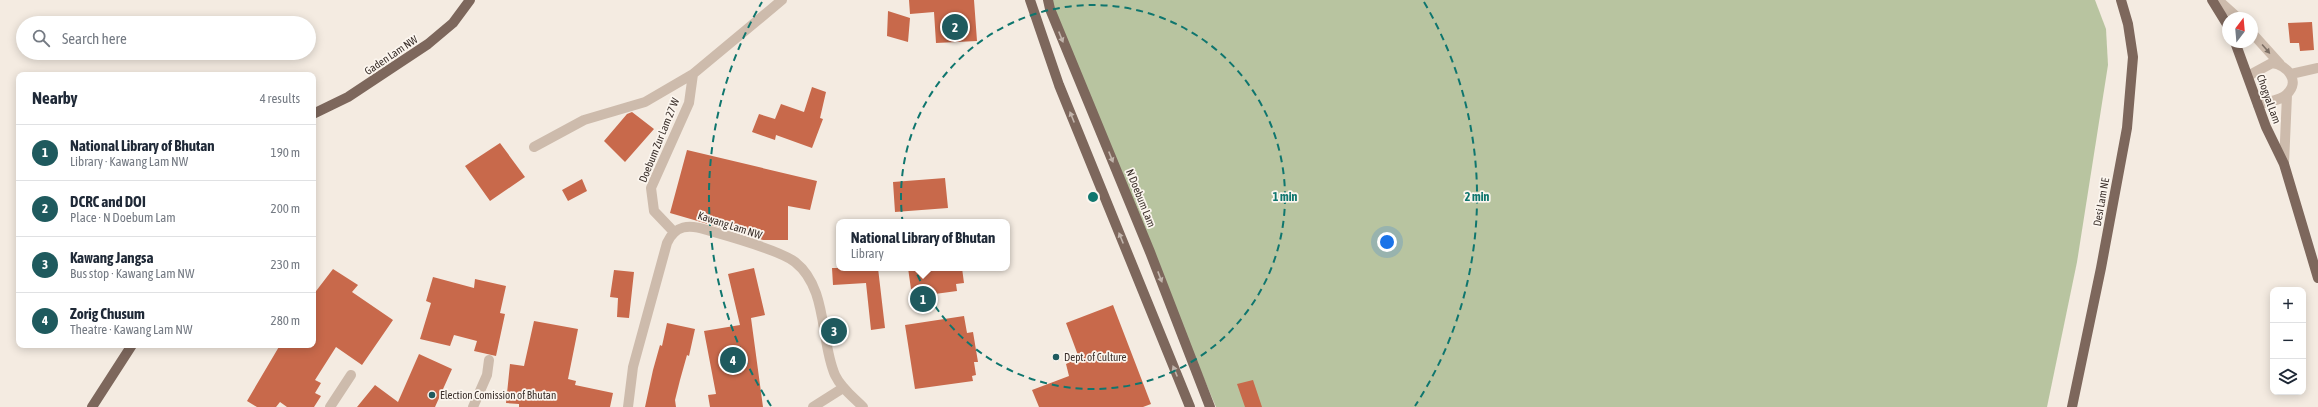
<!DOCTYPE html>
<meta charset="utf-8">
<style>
body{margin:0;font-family:"Asap Condensed",sans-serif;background:#f2f2f3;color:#1f2937}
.controls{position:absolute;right:12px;bottom:12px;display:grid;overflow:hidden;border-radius:8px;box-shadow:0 2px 10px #0003}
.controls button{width:36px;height:36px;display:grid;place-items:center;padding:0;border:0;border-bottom:1px solid #e0e1e3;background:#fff;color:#1f2937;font:20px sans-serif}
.compass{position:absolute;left:2222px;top:12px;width:36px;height:36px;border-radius:50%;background:#fff;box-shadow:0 2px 10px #0003;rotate:16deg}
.you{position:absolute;left:1387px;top:242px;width:14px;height:14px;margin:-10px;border:3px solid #fff;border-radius:50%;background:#1a73e8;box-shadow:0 0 0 6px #1a73e833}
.badge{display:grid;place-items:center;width:26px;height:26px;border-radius:50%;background:#1f5a5e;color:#fff;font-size:13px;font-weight:700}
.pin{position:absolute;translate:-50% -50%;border:2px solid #fff;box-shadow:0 1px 4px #0006}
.popup{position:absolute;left:836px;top:219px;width:174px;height:52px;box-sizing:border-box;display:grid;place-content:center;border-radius:8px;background:#fff;filter:drop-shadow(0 1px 3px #0005);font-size:13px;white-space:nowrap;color:#747a83}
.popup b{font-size:15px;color:#1f2937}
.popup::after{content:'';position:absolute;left:50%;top:100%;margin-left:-8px;border:8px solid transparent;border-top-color:#fff}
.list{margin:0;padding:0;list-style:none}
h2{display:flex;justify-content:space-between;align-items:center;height:52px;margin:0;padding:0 16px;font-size:17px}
h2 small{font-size:13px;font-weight:400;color:#747a83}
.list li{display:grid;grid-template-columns:26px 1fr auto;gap:12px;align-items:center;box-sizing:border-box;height:56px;padding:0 16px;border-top:1px solid #e0e1e3}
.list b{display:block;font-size:15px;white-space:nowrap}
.list p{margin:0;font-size:13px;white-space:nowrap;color:#747a83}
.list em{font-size:13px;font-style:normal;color:#747a83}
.icon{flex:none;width:22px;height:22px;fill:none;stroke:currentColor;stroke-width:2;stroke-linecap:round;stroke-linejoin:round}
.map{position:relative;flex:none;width:2318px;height:407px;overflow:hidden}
.search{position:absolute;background:#fff;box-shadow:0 2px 10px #0003;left:16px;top:16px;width:300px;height:44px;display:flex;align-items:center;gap:10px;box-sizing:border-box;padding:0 14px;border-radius:22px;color:#747a83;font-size:15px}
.panel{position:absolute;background:#fff;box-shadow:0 2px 10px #0003;left:16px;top:72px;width:300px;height:276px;border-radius:8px}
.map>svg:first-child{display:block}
.green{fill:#b8c4a0}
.building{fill:#c8694b}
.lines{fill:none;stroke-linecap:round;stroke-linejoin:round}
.minor{stroke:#cdbbac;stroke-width:10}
.major{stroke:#7d675c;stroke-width:10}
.oneway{fill:#c2b5ac}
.oneway2{fill:#7d6f65}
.ring{fill:none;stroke:#0f766e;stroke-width:2;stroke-dasharray:7 5}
.poi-dot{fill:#1f5a5e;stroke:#fbf5ee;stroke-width:1.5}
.labels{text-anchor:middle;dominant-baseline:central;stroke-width:3.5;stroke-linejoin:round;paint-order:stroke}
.street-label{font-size:11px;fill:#3b302b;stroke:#fbf5ee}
.poi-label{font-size:11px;fill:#3b302b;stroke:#fbf5ee;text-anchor:start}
.centre{fill:#0f766e;stroke:#fbf5ee;stroke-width:2}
.ring-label{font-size:12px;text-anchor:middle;font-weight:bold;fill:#0f766e;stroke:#fbf5ee;stroke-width:3.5;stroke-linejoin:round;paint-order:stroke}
</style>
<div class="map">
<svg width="2318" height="407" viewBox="0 0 2318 407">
<rect width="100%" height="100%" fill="#f4ebe1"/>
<!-- green -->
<path class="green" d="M1048 0H2095L2106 29 2108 65 2077 262 2047 407H1216L1054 26Z"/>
<!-- building -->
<path class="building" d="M909 0H974L977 41 936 43 934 12 910 14Z
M888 11 910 18 908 42 887 36Z
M2312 22 2314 50 2300 51 2299 43H2290L2288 23Z
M812 87 826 92 820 118 823 119 812 148 776 135 775 140 752 132 759 114 775 119 781 104 804 112Z
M632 112 654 129 625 162 604 141 627 114Z
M500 143 525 177 490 201 465 166Z
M687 150 817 181 810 210 788 206V240H763L670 213Z
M945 178 948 208 895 212 893 182Z
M582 179 587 191 568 201 562 190Z
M754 268 765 315 751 318 763 407H710L708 395 716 394 704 331 740 325 728 274Z
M832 268H878L885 328 871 330 866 283 833 285Z
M908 268H962L964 283 956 284 957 291 920 296 919 288 911 289Z
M333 269 358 285 352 292 393 320 362 365 336 347 315 380 321 383 315 393 321 396 314 407H287L280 402 276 407H257L247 401 280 345H313V295Z
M614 270 634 272 629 318 617 317 618 298 610 297Z
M433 277 474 288 475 279 506 286 500 313 505 314 496 356 474 351 477 341 454 335 450 346 420 339 431 303 426 301Z
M1113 305 1151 404 1143 407H1039L1032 390 1069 376 1066 364 1079 358 1066 323Z
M964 316 967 333 973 332 978 362H974L976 375 972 376 973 381 915 389 905 325Z
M534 321 578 329 568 379 576 381 575 385 613 393 610 407H519V404L506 403 510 364 524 366Z
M667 323 695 329 689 356 687 355 680 380 675 400 676 407H645L653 370 660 345 662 346Z
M419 354 452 369 435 407H357L375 385 398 402Z
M1253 380 1262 407H1245L1237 384Z"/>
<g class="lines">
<!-- minor -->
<path class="minor" d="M2218 0 2238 18
M2252 33 2280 64
M2291 74 2318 68
M2248 76 2272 63C2287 65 2301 81 2287 94 2281 101 2267 101 2258 105
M534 147 584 120 645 102 693 74 782 0
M2284 164 2287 95
M674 232 654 211 651 188 689 103 693 74
M330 407 351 375
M473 407 487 375 489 360
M628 407 633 367 667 243C675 225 689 224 707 230 728 236 780 250 795 262 828 288 820 341 835 375 841 388 853 397 863 407
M813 407 843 388"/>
<!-- major -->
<path class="major" d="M1030 0 1059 85 1190 407
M1048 0 1050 9 1150 252 1210 407
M2212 0 2228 26
M2235 42 2266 127 2284 164 2318 278
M313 114 348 97 428 44 453 23 470 0
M92 407 132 345
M2072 407 2101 268 2127 128 2133 57 2128 24 2121 0"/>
</g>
<!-- one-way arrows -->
<defs><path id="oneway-solid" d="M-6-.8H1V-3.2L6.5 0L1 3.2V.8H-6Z"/></defs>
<g class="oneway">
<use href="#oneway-solid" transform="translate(1061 37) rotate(68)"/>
<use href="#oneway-solid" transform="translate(1072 117) rotate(-112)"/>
<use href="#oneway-solid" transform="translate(1111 157) rotate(68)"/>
<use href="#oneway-solid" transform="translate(1121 238) rotate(-112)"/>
<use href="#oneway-solid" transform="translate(1160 277) rotate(69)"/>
<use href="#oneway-solid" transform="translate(1175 371) rotate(-112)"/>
</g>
<use class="oneway2" href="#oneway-solid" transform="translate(2266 49) rotate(49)"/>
<!-- distance rings -->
<g class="ring">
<circle cx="1093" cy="197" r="192"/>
<path d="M771 406A384 384 0 0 1 762 2M1424 2A384 384 0 0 1 1415 406"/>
</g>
<!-- markers -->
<g class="poi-dot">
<circle cx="1056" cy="357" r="4"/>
<circle cx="432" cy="395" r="4"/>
</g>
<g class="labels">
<!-- street labels -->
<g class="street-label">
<text transform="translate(391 55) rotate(-34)">Gaden Lam NW</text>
<text transform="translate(2269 99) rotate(70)">Chogyal Lam</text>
<text transform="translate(659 140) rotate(-68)">Doebum Zur Lam 27 W</text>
<text transform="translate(1141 198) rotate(68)">N Doebum Lam</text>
<text transform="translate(2101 202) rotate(-80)">Desi Lam NE</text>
<text transform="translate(730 225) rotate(18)">Kawang Lam NW</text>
</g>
<!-- poi labels -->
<g class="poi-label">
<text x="1064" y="357">Dept. of Culture</text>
<text x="440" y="395">Election Comission of Bhutan</text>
</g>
</g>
<circle cx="1093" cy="197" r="6" class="centre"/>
<g class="ring-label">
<text x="1285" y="201">1 min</text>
<text x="1477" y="201">2 min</text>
</g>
</svg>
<div class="controls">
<button>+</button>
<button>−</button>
<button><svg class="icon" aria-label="layers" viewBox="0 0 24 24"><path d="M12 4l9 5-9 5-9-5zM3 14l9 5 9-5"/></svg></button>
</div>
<svg class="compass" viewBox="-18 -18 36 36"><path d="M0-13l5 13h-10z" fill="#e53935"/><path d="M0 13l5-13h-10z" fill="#747a83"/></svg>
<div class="you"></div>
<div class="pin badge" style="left:923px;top:299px">1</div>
<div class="popup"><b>National Library of Bhutan</b>Library</div>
<div class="pin badge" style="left:955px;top:27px">2</div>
<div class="pin badge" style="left:834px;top:331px">3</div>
<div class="pin badge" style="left:733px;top:360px">4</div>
<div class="search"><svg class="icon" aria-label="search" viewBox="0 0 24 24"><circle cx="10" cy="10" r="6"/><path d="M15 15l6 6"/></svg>Search here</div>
<section class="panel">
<h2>Nearby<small>4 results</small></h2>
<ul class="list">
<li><span class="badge">1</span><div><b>National Library of Bhutan</b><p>Library · Kawang Lam NW</p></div><em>190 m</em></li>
<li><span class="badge">2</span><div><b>DCRC and DOI</b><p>Place · N Doebum Lam</p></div><em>200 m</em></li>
<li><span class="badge">3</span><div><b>Kawang Jangsa</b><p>Bus stop · Kawang Lam NW</p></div><em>230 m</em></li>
<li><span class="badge">4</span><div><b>Zorig Chusum</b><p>Theatre · Kawang Lam NW</p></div><em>280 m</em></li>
</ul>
</section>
</div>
